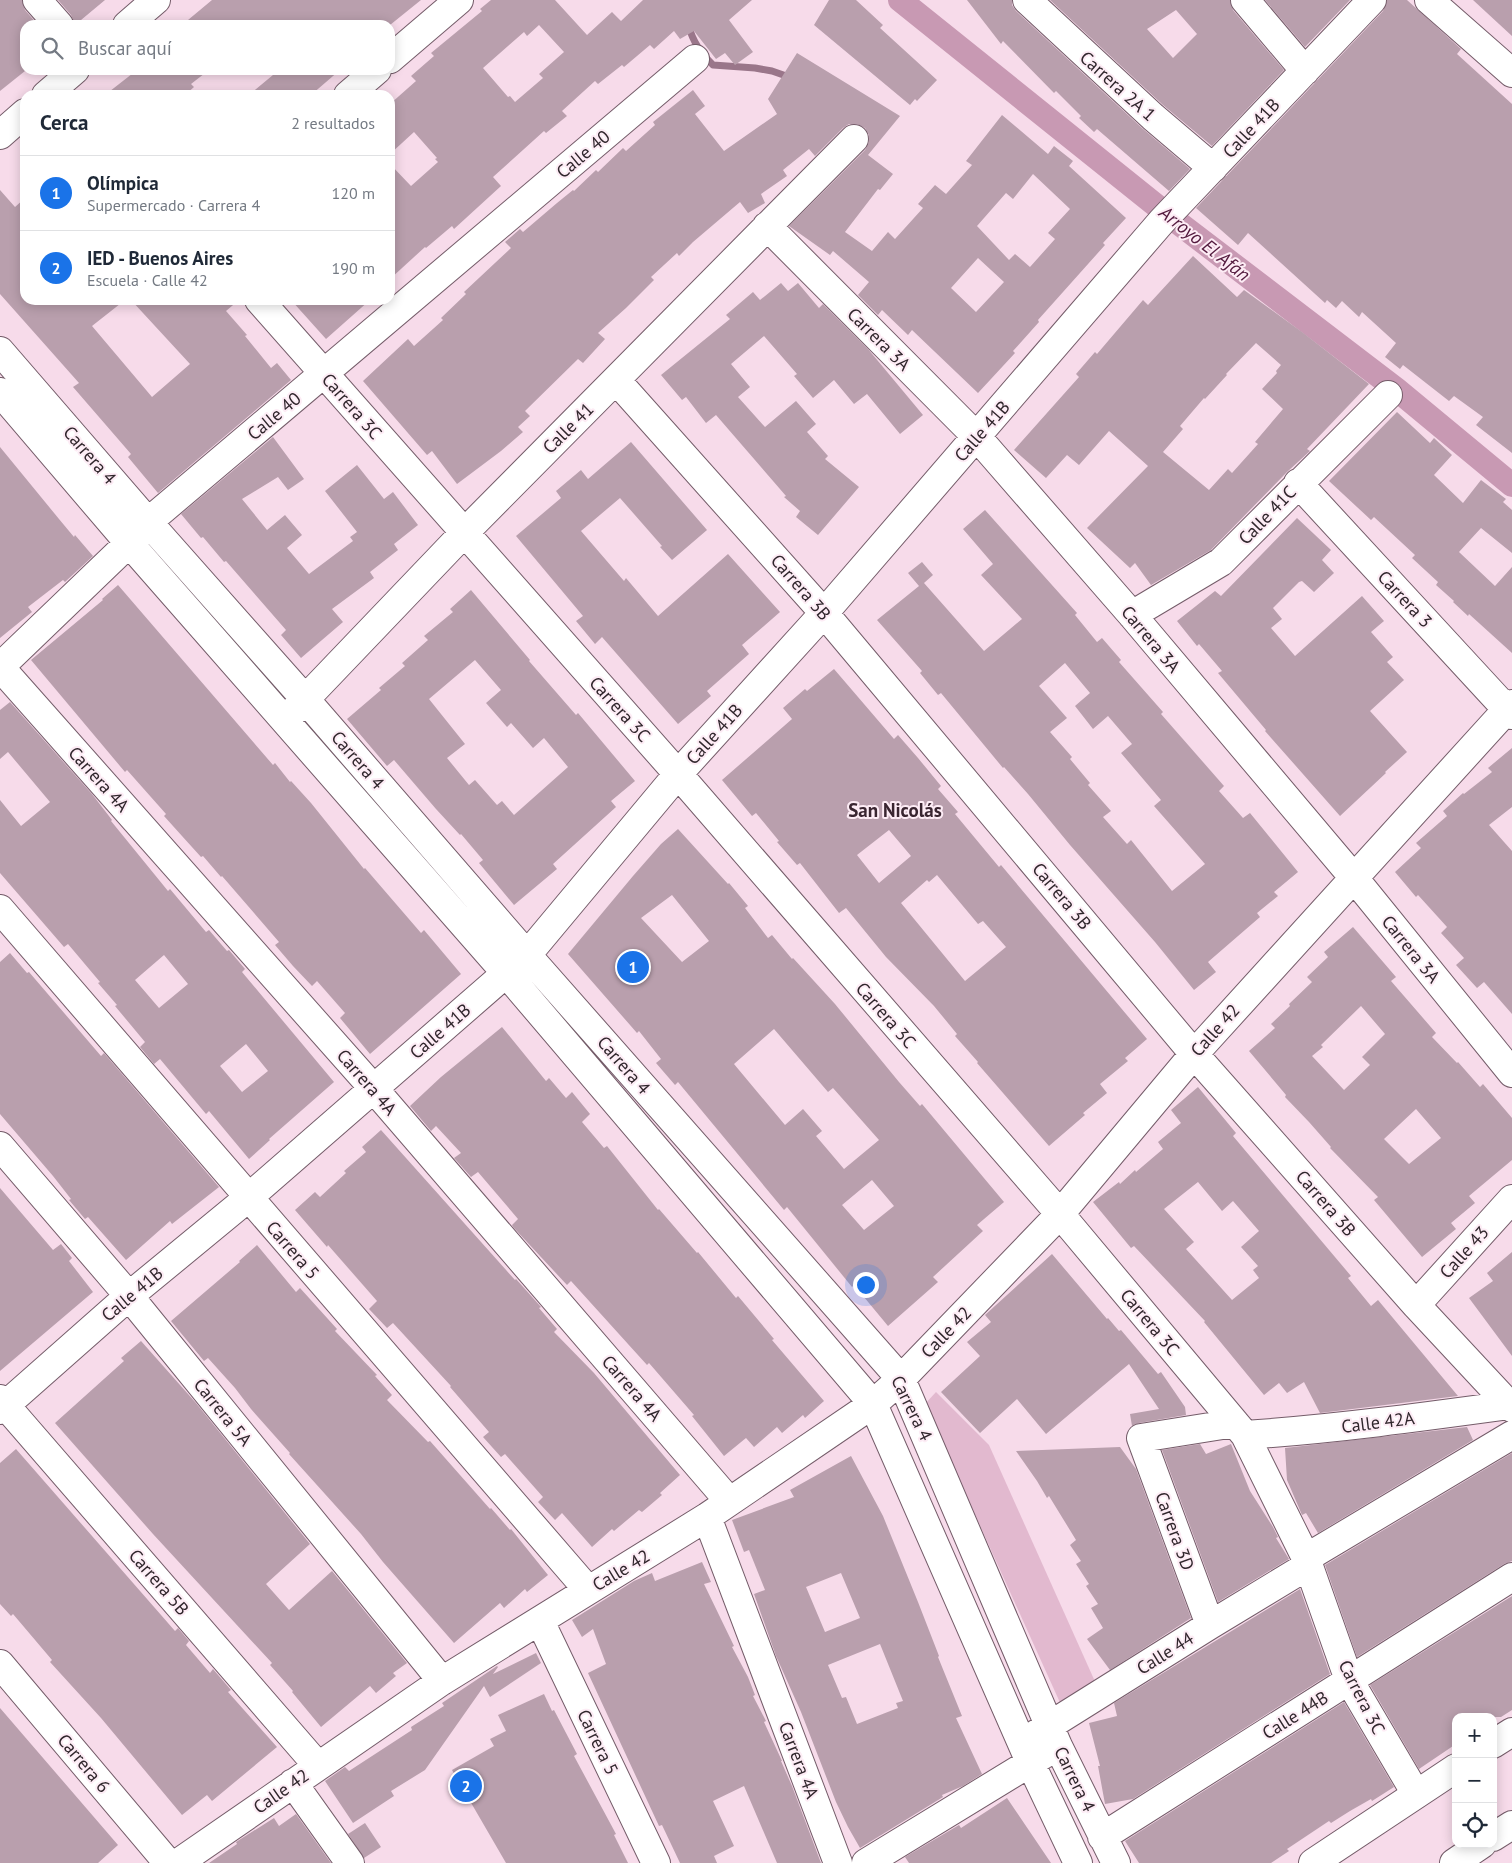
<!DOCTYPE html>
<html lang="es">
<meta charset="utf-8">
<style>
body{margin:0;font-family:"PT Sans",sans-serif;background:#f6f6f7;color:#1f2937}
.controls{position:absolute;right:15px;bottom:15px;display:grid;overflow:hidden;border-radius:10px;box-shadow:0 2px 12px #0003}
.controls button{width:45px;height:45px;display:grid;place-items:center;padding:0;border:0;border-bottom:1px solid #e0e1e3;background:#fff;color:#1f2937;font:25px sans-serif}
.you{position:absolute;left:865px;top:1284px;width:18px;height:18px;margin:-12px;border:4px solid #fff;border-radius:50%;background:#1a73e8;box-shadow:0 0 0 8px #1a73e833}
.badge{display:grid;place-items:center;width:32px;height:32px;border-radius:50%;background:#1a73e8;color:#fff;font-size:16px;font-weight:700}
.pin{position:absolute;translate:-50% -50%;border:2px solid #fff;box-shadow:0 1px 5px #0006}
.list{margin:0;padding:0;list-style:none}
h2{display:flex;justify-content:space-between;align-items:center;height:65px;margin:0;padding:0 20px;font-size:21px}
h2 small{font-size:16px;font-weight:400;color:#747a83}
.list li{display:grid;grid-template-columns:32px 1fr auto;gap:15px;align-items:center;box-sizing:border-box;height:75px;padding:0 20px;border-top:1px solid #e0e1e3}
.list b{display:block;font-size:19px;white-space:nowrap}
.list p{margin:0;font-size:16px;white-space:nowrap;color:#747a83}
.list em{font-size:16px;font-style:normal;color:#747a83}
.icon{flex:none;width:28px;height:28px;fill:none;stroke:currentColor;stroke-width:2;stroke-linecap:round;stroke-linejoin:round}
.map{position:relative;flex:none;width:1512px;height:1863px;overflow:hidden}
.search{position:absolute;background:#fff;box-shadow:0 2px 12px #0003;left:20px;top:20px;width:375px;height:55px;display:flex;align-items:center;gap:12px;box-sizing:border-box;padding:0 18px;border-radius:15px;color:#747a83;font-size:19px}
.panel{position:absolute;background:#fff;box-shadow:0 2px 12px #0003;left:20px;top:90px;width:375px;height:215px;border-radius:15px}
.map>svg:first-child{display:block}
.green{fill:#e2b9cf}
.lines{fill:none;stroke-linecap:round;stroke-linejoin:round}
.stream{stroke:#9a768a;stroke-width:7}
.canal{stroke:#c899b3;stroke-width:24}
.building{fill:#b99fad;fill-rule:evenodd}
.minor-casing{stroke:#745c69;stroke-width:30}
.major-casing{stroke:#745c69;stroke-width:30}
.minor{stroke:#fff;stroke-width:28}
.major{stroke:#fff;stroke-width:28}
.labels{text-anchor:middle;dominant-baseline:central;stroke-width:4;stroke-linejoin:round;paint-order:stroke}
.street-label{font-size:18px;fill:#30262c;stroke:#fdecf5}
.water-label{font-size:19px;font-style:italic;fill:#531a3e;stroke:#fdecf5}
.neighbourhood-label{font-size:19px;font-weight:bold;fill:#392530;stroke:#fdecf5}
</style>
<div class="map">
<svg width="1512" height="1863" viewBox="0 0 1512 1863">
<rect width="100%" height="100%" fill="#f7dbea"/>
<!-- green -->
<path class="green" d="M936 1392 989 1445 1097 1686 1062 1707 925 1404Z"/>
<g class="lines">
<!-- stream -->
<path class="stream" d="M688 24C693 42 700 52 713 65L755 68 772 71 792 78"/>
<!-- canal -->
<path class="canal" d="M900 0 1168 215 1396 389 1512 485"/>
</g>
<!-- building -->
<path class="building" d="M0 0H22L25 10 38 25H25V71L0 91Z
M58 0H105L75 25 71 15Z
M212 0H421L390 25H182Z
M491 0H555L587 35 612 12 621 21 643 0H752L729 20 753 52 735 65 725 53 716 59 694 31 680 39 674 31 654 49 650 45 624 67 622 65 598 84 595 81 562 111 567 116 546 133 544 131 493 177 501 186 454 229 452 226 426 248 425 247 390 279V164L411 186 438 162 435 159 437 158 414 132 390 154V104L416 81 411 76 434 56 431 53 482 11 480 9ZM539 25 564 52 539 74 543 78 515 102 510 96 508 97 483 68 524 32 527 36Z
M829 0H856L883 25 880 28 937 80 917 101 915 99 910 105 814 25Z
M967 0H1012V5L1016 11 1142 128 1190 169 1169 191 1097 129 1094 132 1079 118 1081 116 1056 91 1054 93 1003 41 1001 44Z
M1050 0H1230L1233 10 1284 70 1212 146 1163 105ZM1176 10 1197 34 1173 58 1147 29Z
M1265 0H1350L1305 47Z
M1387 0H1407L1461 49 1457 54 1512 104V453L1476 425 1483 417 1454 396 1449 401 1403 365 1400 369 1385 357 1396 343 1362 312 1359 317 1342 301 1336 308 1327 300 1325 303 1248 233 1238 245 1196 208 1383 11Z
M1473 0H1512V36Z
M797 53 900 116 868 155 893 174 880 190 878 189 845 232 872 251 888 232 895 239 923 208 918 204 935 185 946 194 972 165 966 161 1002 115 1048 154 1054 146 1073 161 1069 166 1126 218 1103 243 1105 245 1038 320 1039 322 1013 351 1015 353 978 393 912 330 908 335 882 310 878 315 858 295 869 282 833 251 830 255 789 226 865 150 869 142V135L865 128 857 124H849L843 128 815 156 809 149 783 170 787 176 761 194 765 203 748 213 740 202 693 242 679 256 677 253 651 277 654 280 626 308 598 333 605 339 583 363 578 359 525 411 530 416 518 427 523 432 501 451 457 484 432 451 427 455 363 381 408 339 414 346 443 320 441 318 466 294 464 292 511 248 505 242 520 229 523 232 557 203 573 190 574 191 596 170 598 172 623 148 626 151 655 125 653 122 693 90 705 106 695 114 724 151 777 114 768 99ZM1033 174 1070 209 1048 233 1055 239 1030 267 1015 254 1009 260 977 226 1006 193 1013 199ZM978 258 1004 282 976 312 951 288Z
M137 70H209L191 84 194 87 185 95H105Z
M279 70H340L311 95H249Z
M0 190 15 207 25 198V300H125L92 326 152 397 190 364 131 300H239L226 311 247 335 245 336 271 368 277 363 291 380 158 493 128 457 131 454 73 387 79 383 0 294Z
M1193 256 1237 297 1244 290 1302 332 1369 384 1307 449 1310 451 1287 472 1211 550 1151 585 1135 563 1130 568 1087 528 1148 466 1109 431 1079 465 1067 455 1046 478 1014 450 1079 377 1076 374 1095 352 1097 354 1143 300 1148 305ZM1256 343 1281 365 1276 371 1277 373 1262 389 1283 409 1255 442 1258 444 1232 473 1228 469 1209 490 1163 452 1183 429 1180 426 1204 398 1205 399 1227 375 1226 374Z
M781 283 788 291 798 283 819 308 823 304 868 349 923 415 900 434 867 394 854 404 834 380 813 398 794 376 797 374 764 336 731 364 750 387 738 397 765 427 796 401 816 424 807 432 828 456 825 459 859 487 818 535 796 517 800 511 784 497 786 496 716 415 706 423 686 397 682 400 661 375 730 319 726 315 753 292 760 300Z
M291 300H370L326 339Z
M1397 412 1430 443 1434 438 1452 455 1434 475 1463 503 1481 480 1506 499 1503 502 1512 510V553L1481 528 1459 552 1495 586 1512 567V653L1469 614 1468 616 1453 602 1454 601 1436 585 1438 582 1412 558 1415 555 1374 517 1371 520 1329 481Z
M273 437 304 479 288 490 278 477 242 499 267 530 285 515 302 535 287 548 309 574 353 541 350 537 357 532 325 491 357 465 384 499 393 492 418 525 394 544 398 550 370 572 374 578 332 609 343 622 301 658 281 635 286 630 226 561 224 562 203 537 201 538 181 514Z
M631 442 707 530 672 560 660 547 662 546 620 498 581 531 624 581 626 578 658 616 728 554 780 612 742 645 749 654 707 691 711 696 678 724 602 637 595 644 576 621 583 616 516 536 561 498 556 491 581 470 588 479Z
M0 447 59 519 74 537 75 535 93 556 65 582 63 580 28 607 32 612 0 638Z
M985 510 1077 613 1075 615 1097 642 1102 638 1121 660 1119 662 1163 712 1161 714 1224 786 1219 791 1243 818 1250 813 1298 872 1274 892 1278 896 1257 913 1260 917 1208 962 1216 972 1194 990 1155 942 1070 845 1028 794 1004 767 1003 768 941 693 938 695 920 673 922 671 877 620 919 586 908 573 922 562 933 575 924 583 984 651 1022 619 981 575 993 564 963 529ZM1065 663 1090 693 1075 706 1093 729 1108 716 1132 744 1121 753 1161 800 1154 806 1205 864 1172 891 1131 840 1127 844 1103 817 1111 811 1088 785 1090 783 1070 759 1072 757 1050 732 1067 718 1039 686Z
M1297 518 1331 550 1322 560 1334 573 1314 592 1302 581 1299 582 1273 608 1282 619 1271 628 1295 656 1362 596 1384 621 1371 632 1393 657 1387 662 1404 680 1370 711 1407 752 1385 772 1386 773 1340 816 1265 731 1266 730 1218 673 1222 671 1199 644 1197 646 1177 621 1215 591 1221 596Z
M118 585 273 765 275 763 290 782 291 781 311 803 364 869 365 868 421 933 424 930 461 974 370 1054 340 1018 345 1013 317 981 312 986 293 966 275 945 279 942 222 876 221 877 203 856 201 857 182 836 164 816 166 814 127 770 125 772 31 660 103 600 102 599Z
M471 590 530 660 529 661 576 715 578 713 635 781 611 801 616 807 553 864 557 869 514 905 479 863 483 860 461 834 460 835 436 809 394 760 387 766 347 719 381 690 379 688 405 666 402 663 428 640 424 636 453 612 450 609ZM475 660 501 690 486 703 507 727 511 723 533 748 544 738 568 767 514 815 502 801 497 805 475 780 469 785 447 758 465 744 429 699Z
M834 669 894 739 898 735 918 758 941 786 938 789 958 812 955 814 999 867 1001 865 1147 1039 1125 1058 1128 1061 1100 1084 1107 1093 1083 1113 1085 1115 1049 1146 977 1063 978 1062 955 1036 957 1034 934 1006 886 957 846 908 839 913 800 863 797 865 777 842 779 841 756 813 752 816 722 780 792 719 783 708 805 689 807 691ZM889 830 911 856 879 883 857 855ZM937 875 978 924 983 921 1006 947 965 981 901 903 927 880 929 882Z
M10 702 92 794 112 820 111 821 168 891 170 889 206 932 209 930 227 951 229 950 245 969 242 972 334 1082 269 1139 270 1140 249 1159 209 1111 206 1114 160 1059 154 1064 140 1047 145 1042 115 1006 117 1005 98 983 100 982 68 944 64 947 0 873V800L21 826 50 802 8 752 0 759V710ZM164 955 188 984 159 1008 135 980ZM246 1044 268 1071 242 1092 220 1066Z
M1512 748V807L1489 825 1512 851V1014L1484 982 1477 988 1456 965 1464 958 1441 933 1447 927 1418 895 1416 897 1395 872 1421 848 1416 843 1447 816 1443 811 1463 793 1464 794 1492 772 1488 768Z
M678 829 728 884 729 883 748 906 745 908 768 938 772 935 792 959 793 958 835 1004 899 1082 920 1106 922 1104 1004 1202 977 1225 983 1231 933 1277 938 1282 888 1326 854 1285 852 1287 787 1207 784 1210 678 1082 675 1085 656 1063 661 1059 639 1031 637 1033 568 954 633 876 661 844ZM672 895 709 941 682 962 641 918ZM774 1029 828 1092 833 1088 879 1140 844 1169 816 1136 822 1131 803 1109 785 1125 734 1064ZM872 1180 894 1206 864 1230 842 1205Z
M1353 927 1396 977 1391 981 1436 1033 1432 1037 1457 1063 1458 1062 1480 1087 1483 1084 1512 1118V1160L1469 1196 1475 1203 1451 1223 1456 1229 1422 1257 1374 1200 1378 1197 1330 1148 1331 1147 1309 1122 1285 1097 1286 1095 1249 1051 1275 1028 1271 1024 1290 1006 1289 1004 1312 982 1307 977 1328 957 1324 952ZM1361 1006 1385 1034 1362 1057 1370 1065 1344 1090 1312 1056 1323 1047 1321 1045ZM1416 1109 1441 1138 1409 1164 1384 1139Z
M10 953 27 973 29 972 101 1056 104 1053 219 1187 172 1224 170 1221 126 1260 88 1217 85 1219 69 1200 71 1199 53 1176 0 1114V962Z
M502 1027 546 1081 549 1078 566 1098 572 1092 590 1114 582 1122 604 1148 607 1146 658 1210 659 1209 697 1253 698 1252 736 1298 738 1296 774 1339 772 1340 824 1401 805 1418 803 1415 782 1433 777 1427 754 1447 746 1438 724 1456 692 1416 694 1415 649 1363 647 1365 571 1281 567 1285 513 1227 512 1225 518 1219 478 1172 471 1177 454 1158 461 1153 436 1126 431 1131 410 1106 441 1077Z
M1198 1087 1236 1133 1233 1136 1351 1276 1348 1278 1371 1306 1378 1300 1458 1396 1320 1413 1304 1382 1287 1393 1279 1383 1264 1395 1204 1322 1205 1321 1134 1246 1131 1248 1093 1202 1119 1182 1120 1184 1135 1170 1136 1172 1163 1149 1158 1142 1181 1123 1171 1110ZM1198 1182 1222 1211 1233 1201 1259 1231 1241 1247 1258 1266 1253 1270 1259 1278 1232 1300 1186 1249 1194 1242 1164 1209Z
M381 1130 515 1280 516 1279 525 1289 541 1307 539 1308 557 1329 554 1332 594 1373 680 1475 660 1493 662 1495 642 1512 639 1510 614 1531 612 1529 592 1547 562 1513 555 1520 538 1502 543 1497 505 1454 501 1457 483 1437 489 1432 450 1387 451 1386 393 1323 387 1328 369 1309 377 1301 328 1245 327 1247 295 1210 315 1192 320 1197 346 1173 344 1171 366 1152 362 1147Z
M0 1188 53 1250 61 1244 72 1258 69 1261 93 1292 0 1371Z
M257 1245 296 1292 300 1288 337 1329 335 1331 377 1375 375 1376 392 1395 387 1400 428 1442 430 1441 490 1509 491 1508 510 1530 511 1529 548 1575 527 1592 525 1589 504 1608 500 1603 454 1643 383 1562 361 1534 289 1454 290 1453 251 1409 235 1388 208 1358 204 1361 171 1321 240 1262 239 1261Z
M1512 1252V1356L1469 1298 1493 1281 1487 1273Z
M1052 1254 1107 1319 1108 1318 1119 1331 1121 1330 1158 1374 1161 1372 1185 1407 1186 1415 1139 1423 1132 1426 1130 1414 1159 1409 1129 1364 1046 1434 1017 1399 980 1433 941 1392 980 1356 967 1342 991 1322 985 1315Z
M141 1341 196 1403 310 1544 266 1584 289 1610 332 1571 407 1663 393 1673 396 1676 376 1693 370 1686 321 1727 292 1692 293 1691 270 1665 272 1663 153 1534 55 1423 124 1361 121 1358Z
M1467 1427 1473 1440 1318 1533 1306 1513 1302 1515 1287 1480 1285 1448Z
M1200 1444 1206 1454 1231 1444 1250 1491 1273 1527 1278 1537 1276 1538 1289 1559 1218 1602 1162 1450Z
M1120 1447 1136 1469 1191 1618 1110 1670 1087 1639 1103 1628 1091 1608 1098 1604 1086 1586 1089 1584 1076 1564 1081 1561 1070 1545 1076 1540 1049 1496 1047 1498 1037 1481 1016 1451Z
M16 1449 175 1631 178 1628 189 1641 186 1645 210 1673 213 1669 231 1690 228 1692 277 1747 212 1801 207 1795 182 1815 101 1718 50 1662 52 1660 13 1614 11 1616 0 1604V1463Z
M1512 1453V1561L1504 1564 1357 1657 1325 1565Z
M851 1456 883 1516 918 1602 939 1656 938 1657 962 1716 956 1718 982 1774 963 1786 942 1795 943 1797 860 1848 848 1827 836 1802 801 1712 776 1656 754 1594 765 1590 749 1550 744 1552 732 1520 794 1497 790 1490ZM841 1573 860 1618 825 1632 806 1587ZM880 1644 903 1701 896 1703 898 1708 857 1724 846 1697 842 1698 828 1665Z
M702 1562 711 1582 704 1584 734 1646 732 1647 748 1677 755 1695 753 1696 766 1721 764 1722 782 1761H781L792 1786 821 1863H777L744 1786 713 1801 734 1846 714 1856 717 1863H680L662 1825 659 1826 588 1673 606 1664 593 1629 582 1637 572 1620 634 1581 652 1573 655 1581Z
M1300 1589 1330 1674 1133 1799 1105 1804 1098 1766H1100L1089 1723 1117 1716 1114 1703Z
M1512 1596V1710L1501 1717H1456V1744L1419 1769 1370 1685Z
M536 1653 541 1663 490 1697 484 1686 425 1770 391 1791 394 1796 353 1823 325 1781 345 1767 349 1771 412 1730 411 1727 444 1706 442 1703 497 1666 498 1667 493 1674Z
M544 1694 552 1711 554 1710 577 1754 574 1756 616 1834 614 1835 628 1863H506L452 1770 494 1746 490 1739 506 1731 498 1715Z
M1344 1702 1394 1787 1372 1801 1371 1799 1350 1811 1331 1823 1329 1821 1287 1849 1289 1851 1271 1863H1139L1125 1841Z
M0 1708 118 1845 98 1863H0Z
M1007 1798 1051 1863H909L905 1857 959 1825 961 1828Z
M296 1814 331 1863H209L237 1844 236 1842 274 1818 279 1826Z
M365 1823 381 1847 364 1858 348 1834Z"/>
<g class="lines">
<defs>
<path id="minor" d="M37 0 59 25
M1027 0 1153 117 1213 168
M1245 0 1305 71
M1429 0 1512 73
M127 25 156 0
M390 59 459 0
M46 95 75 70
M348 95 377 70
M0 135 25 113
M767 226 977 437 1132 615 1354 878 1512 1073
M259 300 678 774 1060 1214 1245 1435 1306 1558 1349 1680 1416 1794
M0 351 148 522 305 699 527 955 901 1379 1058 1746 1116 1863
M616 380 824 613 1194 1054 1416 1305 1512 1408
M0 392 129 543 506 973 873 1404 1030 1762 1078 1863
M1298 483 1512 715
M1132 615 1221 562 1388 395
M0 667 374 1089 729 1501
M0 667 129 543 148 522 695 59
M292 713 464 533 854 139
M0 909 588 1590
M0 1146 129 1296 442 1681
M1416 1305 1512 1199
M0 1399 318 1766
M0 1410 129 1296 248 1198 527 955 678 774 824 613 1162 221 1372 0
M1245 1435C1334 1429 1422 1417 1510 1405
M707 1517 838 1863
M1306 1558 1512 1435
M540 1621 656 1863
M1210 1625 1141 1438 1235 1423
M0 1664 168 1863
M1036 1734 1210 1625 1309 1565
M293 1783 350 1863
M1102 1837 1512 1577
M178 1863 442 1681 707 1517 873 1404 901 1379 1060 1214 1194 1054 1512 704
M866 1863 1046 1753"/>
<path id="major" d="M1493 1744 1512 1732
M1493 1837 1512 1825
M1313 1863 1456 1768
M1454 1863 1482 1844"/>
</defs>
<!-- minor casing -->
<use href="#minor" class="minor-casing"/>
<!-- major casing -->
<use href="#major" class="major-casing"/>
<!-- minor -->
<use href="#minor" class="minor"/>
<!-- major -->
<use href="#major" class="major"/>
</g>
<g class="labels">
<!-- street labels -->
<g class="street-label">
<text transform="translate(1118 86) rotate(42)">Carrera 2A 1</text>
<text transform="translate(1251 128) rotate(-47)">Calle 41B</text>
<text transform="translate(583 154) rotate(-40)">Calle 40</text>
<text transform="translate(879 339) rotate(45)">Carrera 3A</text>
<text transform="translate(352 406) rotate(49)">Carrera 3C</text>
<text transform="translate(274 416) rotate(-40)">Calle 40</text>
<text transform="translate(568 428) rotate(-45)">Calle 41</text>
<text transform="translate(982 431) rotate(-49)">Calle 41B</text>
<text transform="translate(90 455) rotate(49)">Carrera 4</text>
<text transform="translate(1267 515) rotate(-46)">Calle 41C</text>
<text transform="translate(801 587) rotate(49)">Carrera 3B</text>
<text transform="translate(1405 599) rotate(47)">Carrera 3</text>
<text transform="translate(1151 639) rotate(50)">Carrera 3A</text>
<text transform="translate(620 709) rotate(48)">Carrera 3C</text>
<text transform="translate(714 734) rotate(-48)">Calle 41B</text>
<text transform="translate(358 760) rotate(49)">Carrera 4</text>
<text transform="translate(99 779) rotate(48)">Carrera 4A</text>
<text transform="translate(1062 896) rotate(50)">Carrera 3B</text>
<text transform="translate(1411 949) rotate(51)">Carrera 3A</text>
<text transform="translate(886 1015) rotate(49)">Carrera 3C</text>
<text transform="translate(1215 1030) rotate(-48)">Calle 42</text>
<text transform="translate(440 1031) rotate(-41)">Calle 41B</text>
<text transform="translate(624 1065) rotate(49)">Carrera 4</text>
<text transform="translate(367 1082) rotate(49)">Carrera 4A</text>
<text transform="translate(1326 1203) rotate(49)">Carrera 3B</text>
<text transform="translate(293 1250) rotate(49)">Carrera 5</text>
<text transform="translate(1464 1252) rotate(-48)">Calle 43</text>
<text transform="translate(132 1294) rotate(-40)">Calle 41B</text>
<text transform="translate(1150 1322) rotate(50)">Carrera 3C</text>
<text transform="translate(946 1332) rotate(-46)">Calle 42</text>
<text transform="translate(632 1388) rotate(49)">Carrera 4A</text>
<text transform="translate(912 1408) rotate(64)">Carrera 4</text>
<text transform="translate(223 1412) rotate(51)">Carrera 5A</text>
<text transform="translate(1378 1422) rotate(-7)">Calle 42A</text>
<text transform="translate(1175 1531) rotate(70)">Carrera 3D</text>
<text transform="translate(621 1570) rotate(-31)">Calle 42</text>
<text transform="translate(159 1582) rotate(49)">Carrera 5B</text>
<text transform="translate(1165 1653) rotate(-32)">Calle 44</text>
<text transform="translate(1362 1697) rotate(63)">Carrera 3C</text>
<text transform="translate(1295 1715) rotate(-32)">Calle 44B</text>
<text transform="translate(598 1742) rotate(64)">Carrera 5</text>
<text transform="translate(799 1760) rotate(69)">Carrera 4A</text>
<text transform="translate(84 1763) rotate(50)">Carrera 6</text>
<text transform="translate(1075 1779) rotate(64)">Carrera 4</text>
<text transform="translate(281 1791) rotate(-35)">Calle 42</text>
</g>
<!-- water labels -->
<g class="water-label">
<text transform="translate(1205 243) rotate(38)">Arroyo El Afán</text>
</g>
<!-- neighbourhood labels -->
<g class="neighbourhood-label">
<text x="895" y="810">San Nicolás</text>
</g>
</g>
</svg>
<div class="controls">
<button>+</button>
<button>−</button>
<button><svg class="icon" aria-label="locate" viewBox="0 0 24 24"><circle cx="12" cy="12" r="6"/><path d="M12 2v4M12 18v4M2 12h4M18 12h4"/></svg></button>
</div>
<div class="you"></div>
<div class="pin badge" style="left:633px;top:967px">1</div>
<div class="pin badge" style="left:466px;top:1786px">2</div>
<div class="search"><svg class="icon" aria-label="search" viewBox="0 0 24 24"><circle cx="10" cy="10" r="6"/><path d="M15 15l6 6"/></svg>Buscar aquí</div>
<section class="panel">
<h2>Cerca<small>2 resultados</small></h2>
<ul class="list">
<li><span class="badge">1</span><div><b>Olímpica</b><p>Supermercado · Carrera 4</p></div><em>120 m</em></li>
<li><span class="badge">2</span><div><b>IED - Buenos Aires</b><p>Escuela · Calle 42</p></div><em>190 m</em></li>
</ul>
</section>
</div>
